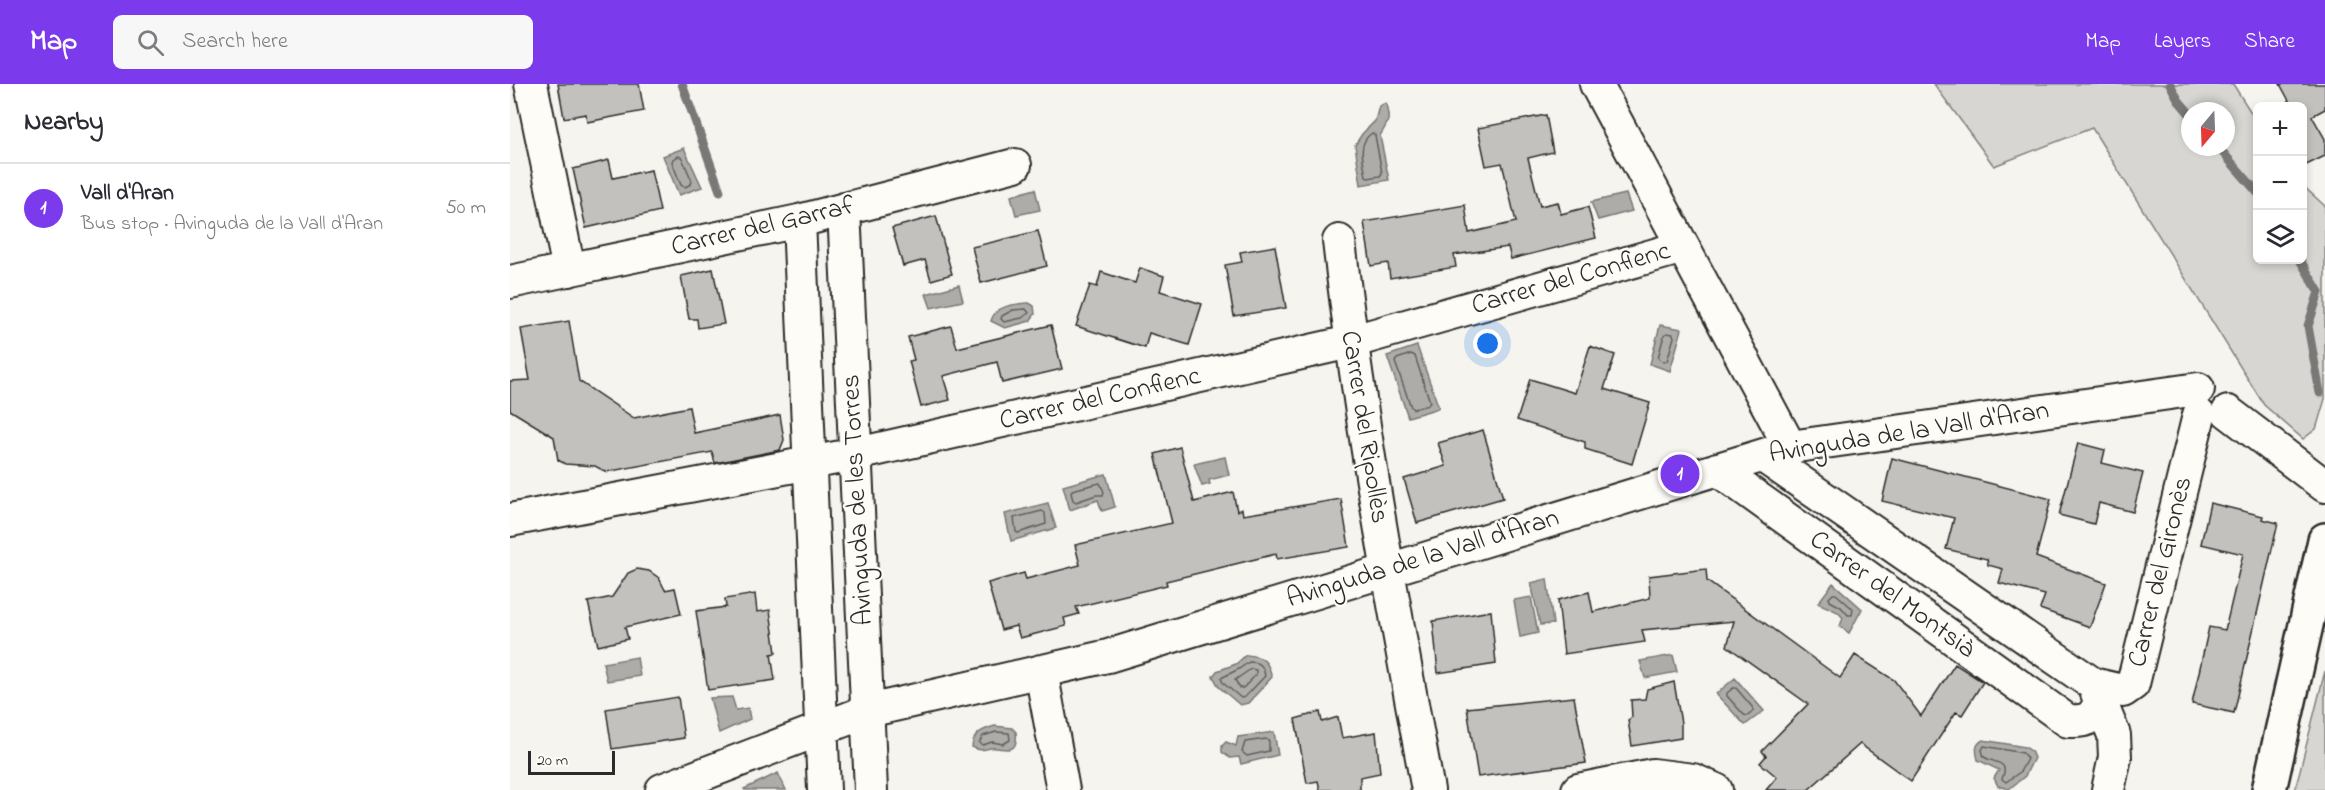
<!DOCTYPE html>
<meta charset="utf-8">
<style>
body{margin:0;font-family:"Indie Flower",sans-serif;background:#f7f7f7;color:#2b2b33}
.controls{position:absolute;right:18px;top:18px;display:grid;overflow:hidden;border-radius:9px;box-shadow:0 3px 9px #0003}
.controls button{width:54px;height:54px;display:grid;place-items:center;padding:0;border:0;border-bottom:2px solid #e1e1e2;background:#fff;color:#2b2b33;font:30px sans-serif}
.compass{position:absolute;left:1671px;top:18px;width:54px;height:54px;border-radius:50%;background:#fff;box-shadow:0 3px 9px #0003;rotate:199deg}
.scale{position:absolute;left:18px;bottom:15px;width:87px;box-sizing:border-box;padding-left:6px;border:3px solid #2b2b2b;border-top:0;font-size:16px;line-height:21px;white-space:nowrap;color:#2b2b2b;-webkit-text-stroke:4px #fdfcf7;paint-order:stroke}
.you{position:absolute;left:978px;top:260px;width:21px;height:21px;margin:-15px;border:4px solid #fff;border-radius:50%;background:#1a73e8;box-shadow:0 0 0 9px #1a73e833}
.badge{display:grid;place-items:center;width:39px;height:39px;border-radius:50%;background:#7c3aed;color:#fff;font-size:20px;font-weight:700}
.pin{position:absolute;translate:-50% -50%;border:3px solid #fff;box-shadow:0 2px 6px #0006}
.list{margin:0;padding:0;list-style:none}
h2{display:flex;justify-content:space-between;align-items:center;height:78px;margin:0;padding:0 24px;font-size:26px}
h2 small{font-size:20px;font-weight:400;color:#7c7c81}
.list li{display:grid;grid-template-columns:39px 1fr auto;gap:18px;align-items:center;box-sizing:border-box;height:90px;padding:0 24px;border-top:2px solid #e1e1e2}
.list b{display:block;font-size:22px;white-space:nowrap}
.list p{margin:0;font-size:20px;white-space:nowrap;color:#7c7c81}
.list em{font-size:20px;font-style:normal;color:#7c7c81}
.icon{flex:none;width:33px;height:33px;fill:none;stroke:currentColor;stroke-width:2;stroke-linecap:round;stroke-linejoin:round}
.map{position:relative;flex:none;width:1815px;height:706px;overflow:hidden}
header{display:flex;align-items:center;gap:36px;box-sizing:border-box;height:84px;padding:0 30px;background:#7c3aed;color:#fff}
header strong{font-size:28px}
nav{display:flex;gap:33px;margin-inline-start:auto;font-size:21px}
.search{width:420px;height:54px;background:#f7f7f7;display:flex;align-items:center;gap:15px;box-sizing:border-box;padding:0 21px;border-radius:9px;color:#7c7c81;font-size:22px}
main{display:flex}
aside{flex:1;background:#fff}
.map>svg:first-child{display:block}
.green{fill:#d7d6d2;stroke:#81807e;stroke-width:1.5;fill-rule:evenodd}
.water{fill:#adaca9;stroke:#797877;stroke-width:1.5}
.lines{fill:none;stroke-linecap:round;stroke-linejoin:round}
.shore{stroke:#5f5f5d;stroke-width:1.5}
.stream{stroke:#797877;stroke-width:9}
.building{fill:#c2c1be;stroke:#2b2b2b;stroke-width:1.5}
.street-casing{stroke:#2b2b2b;stroke-width:36}
.secondary-casing{stroke:#2b2b2b;stroke-width:38}
.street{stroke:#fdfcf7;stroke-width:32}
.secondary{stroke:#fdfcf7;stroke-width:33}
.labels{text-anchor:middle;dominant-baseline:central;stroke-width:4.5;stroke-linejoin:round;paint-order:stroke}
.street-label{font-size:27px;fill:#2b2b2b;stroke:#fdfcf7}
</style>
<header>
<strong>Map</strong>
<div class="search"><svg class="icon" aria-label="search" viewBox="0 0 24 24"><circle cx="10" cy="10" r="6"/><path d="M15 15l6 6"/></svg>Search here</div>
<nav><a>Map</a><a>Layers</a><a>Share</a></nav>
</header>
<main>
<aside>
<h2>Nearby<small></small></h2>
<ul class="list">
<li><span class="badge">1</span><div><b>Vall d'Aran</b><p>Bus stop · Avinguda de la Vall d'Aran</p></div><em>50 m</em></li>
</ul>
</aside>
<div class="map">
<svg width="1815" height="706" viewBox="0 0 1815 706">
<rect width="100%" height="100%" fill="#f5f4ef"/>
<filter id="ink" filterUnits="userSpaceOnUse"><feTurbulence type="fractalNoise" baseFrequency=".0167" numOctaves="2"/><feDisplacementMap in="SourceGraphic" scale="12" xChannelSelector="R" yChannelSelector="G"/><feConvolveMatrix kernelMatrix="1 2 1 2 8 2 1 2 1" color-interpolation-filters="sRGB"/></filter>
<g filter="url(#ink)">
<!-- green -->
<path class="green" d="M1424 0H1723L1747 38 1748 176H1792L1793 102 1815 122V315L1806 345 1793 355 1754 321 1582 44 1484 82ZM1680 27H1716V63H1680Z
M1815 587V706H1785Z"/>
<!-- water -->
<path class="water" d="M876 19C880 38 879 36 870 52L879 96 851 101 845 61 852 50 865 37 869 22Z
M174 64 192 103 169 111 153 72Z
M525 105 530 126 506 131 501 112Z
M1116 110 1122 127 1088 136 1081 118Z
M449 201 453 217 421 224 416 210Z
M519 219 524 222 525 230 520 237 495 244 481 237C485 221 506 220 519 219Z
M1150 241 1172 245 1160 287 1140 280Z
M907 262 929 324 898 333 877 272Z
M715 373 719 391 699 396 700 400 692 402 684 380Z
M596 390 605 423 592 427 588 416 560 426 553 402Z
M538 419 546 444 501 457 495 430Z
M1037 495 1043 540 1030 541 1021 499Z
M1323 499 1352 525 1339 549 1330 542 1333 534 1328 528 1308 519Z
M1021 513 1028 549 1010 553 1004 516Z
M736 571C753 572 758 577 762 593L738 619 730 621 709 603 703 592 707 587 726 580Z
M1163 571 1167 588 1135 594 1130 577Z
M127 573 130 592 97 597 93 579Z
M1225 594 1254 627 1235 641 1206 610Z
M222 613 226 626 238 624 240 635 209 649 200 614Z
M485 642 502 644 506 648C509 674 492 662 480 664 472 666 470 667 462 663 463 649 472 646 485 642Z
M764 648 768 671 731 680 729 673 720 674 712 668V662L716 658 726 662 728 653Z
M1473 656 1515 663 1521 667 1524 674 1515 692 1499 705 1488 702 1484 694 1489 686 1468 676C1466 667 1464 661 1473 656Z
M268 689 276 706H235L234 705Z"/>
<g class="lines">
<!-- shore -->
<path class="shore" d="M862 49 865 51 872 89 870 92 858 94 856 92C853 76 847 59 862 49Z
M169 72 172 74 182 97 181 100 175 103 171 101 162 78 163 75Z
M516 225 519 229 512 234 494 238 491 235 492 232 503 226Z
M1157 249 1163 250 1164 253 1157 277 1154 278 1148 274 1154 251Z
M901 270 905 272 920 318 918 321 903 325 901 323 885 278 887 275Z
M590 399 594 408 593 411H586L566 418 563 416 561 409 562 406Z
M532 427 535 429 536 440 508 449 506 448 504 434Z
M1323 510H1326L1343 525 1342 531H1338L1331 523 1320 517 1319 514Z
M739 578C750 578 753 581 755 592L735 613 731 614 713 599 711 594 729 585Z
M741 585 746 586V591L733 604H730L725 596Z
M1223 604H1226L1243 624V627L1238 632 1234 631 1217 612V609Z
M486 648 499 649 500 656 493 660 482 658 473 661 469 659 473 652Z
M756 655 759 657V667L737 672 732 668 735 658Z
M1474 662 1513 669 1517 675 1510 688 1496 698 1492 695C1500 676 1485 680 1474 673L1472 666Z"/>
<!-- stream -->
<path class="stream" d="M172 0 210 107
M1660 0 1669 17 1680 30
M1708 63 1748 109
M1790 176 1809 208 1798 242 1810 309"/>
</g>
<!-- building -->
<path class="building" d="M48 0H129L134 27 77 38 76 30 54 34Z
M1770 0H1815V25L1802 32 1815 55V72L1792 83V22H1782Z
M1036 31 1043 68 1018 74 1030 122 1048 118 1051 130 1078 123 1086 154 1001 175 998 163 944 171 946 183 880 194 878 179 861 182 854 138 955 121 959 149 1006 138 992 79 976 82 968 44Z
M99 76 103 94 141 86 150 127 76 144 63 85Z
M426 132 442 190 421 196 415 176 393 182 382 144Z
M528 147 537 182 471 199 462 163Z
M765 162 776 224 724 232 715 181 732 178 730 168Z
M630 184 654 192 650 207 692 220 679 261 639 249 635 264 566 242 580 201 587 203 591 188 625 199Z
M203 185 214 240 188 244 187 235H179L171 192Z
M59 237 69 297 124 334 179 323 184 349 270 331 274 356 270 366 205 379 202 368 96 388 85 382 55 380 48 376 44 353 0 326V297L20 296 11 245Z
M541 241 552 285 492 299 487 278 433 292 440 316 411 323 399 277 404 276 398 253 441 242 447 264Z
M1080 262 1105 271 1094 305 1140 319 1122 380 1075 365V358L1007 336 1020 295 1065 309Z
M973 346 993 414 907 439 894 395 936 382 928 359Z
M1568 359 1595 366 1592 379 1633 389 1623 428 1589 419 1584 440 1549 431Z
M670 363 684 418 723 408 727 427 732 425 733 431 831 415 839 463 767 475 766 470 656 497 657 501 566 523 569 530 554 534 556 542 510 554 506 542 491 546 478 499 514 489 516 495 570 481 565 461 662 439 645 370Z
M1382 374 1541 415 1526 473 1596 499 1580 543 1530 525 1535 511 1489 499 1493 485 1478 481 1477 475 1436 465 1444 434 1372 417Z
M1700 419 1753 432 1752 435 1768 439 1724 629 1682 620 1699 543 1715 546 1733 470 1691 460Z
M127 485 139 487 149 494 155 506 165 504 171 530 115 543 118 555 88 562 78 518 102 513 118 489Z
M1196 485 1197 497 1330 594 1345 571 1384 596 1411 632 1445 580 1473 598 1452 631 1446 628 1401 697 1350 660 1298 706H1256L1267 693 1250 679 1256 672 1252 667 1298 620 1217 562 1224 537 1132 546 1135 558 1054 570 1048 516 1079 508 1083 528 1140 514 1139 492Z
M245 510 247 528 260 526 266 569 261 570 265 596 198 606 186 527 216 523 215 515Z
M981 527 986 580 928 589 923 537Z
M1164 598 1171 639V654L1122 662 1118 636 1122 633 1121 616 1135 615 1137 605Z
M168 613 174 654 102 665 96 625Z
M1064 613 1076 679 968 693 957 624Z
M810 628 812 638 828 633 832 654 866 648 870 689 850 693V706H810L808 697 797 699 785 635Z"/>
<g class="lines">
<defs>
<path id="street" d="M21 0 59 186
M1086 0 1280 363
M334 125 361 706
M289 137 314 706
M829 157C850 341 884 524 918 706
M0 198 289 137 505 81
M1718 328 1815 402
M1253 372 1583 600 1613 607 1623 600 1689 331
M1207 385 1558 637C1578 638 1583 635 1591 616
M0 436 347 370 840 258 1173 163
M531 587 553 706
M1585 604 1604 651 1605 673 1598 706
M152 706 358 627 598 572 1280 363 1688 305
M1068 706 1143 691 1183 696 1206 706"/>
<path id="secondary" d="M1759 706 1815 456"/>
</defs>
<!-- street casing -->
<use href="#street" class="street-casing"/>
<!-- secondary casing -->
<use href="#secondary" class="secondary-casing"/>
<!-- street -->
<use href="#street" class="street"/>
<!-- secondary -->
<use href="#secondary" class="secondary"/>
</g>
</g>
<g class="labels">
<!-- street labels -->
<g class="street-label">
<text transform="translate(253 143) rotate(-13)">Carrer del Garraf</text>
<text transform="translate(1061 195) rotate(-16)">Carrer del Conflenc</text>
<text transform="translate(590 315) rotate(-13)">Carrer del Conflenc</text>
<text transform="translate(854 343) rotate(81)">Carrer del Ripollès</text>
<text transform="translate(1399 349) rotate(-9)">Avinguda de la Vall d'Aran</text>
<text transform="translate(348 416) rotate(-93)">Avinguda de les Torres</text>
<text transform="translate(913 475) rotate(-17)">Avinguda de la Vall d'Aran</text>
<text transform="translate(1651 488) rotate(-76)">Carrer del Gironès</text>
<text transform="translate(1382 511) rotate(36)">Carrer del Montsià</text>
</g>
</g>
</svg>
<div class="controls">
<button>+</button>
<button>−</button>
<button><svg class="icon" aria-label="layers" viewBox="0 0 24 24"><path d="M12 4l9 5-9 5-9-5zM3 14l9 5 9-5"/></svg></button>
</div>
<svg class="compass" viewBox="-18 -18 36 36"><path d="M0-13l5 13h-10z" fill="#e53935"/><path d="M0 13l5-13h-10z" fill="#7c7c81"/></svg>
<div class="scale">20 m</div>
<div class="you"></div>
<div class="pin badge" style="left:1170px;top:390px">1</div>
</div>
</main>
